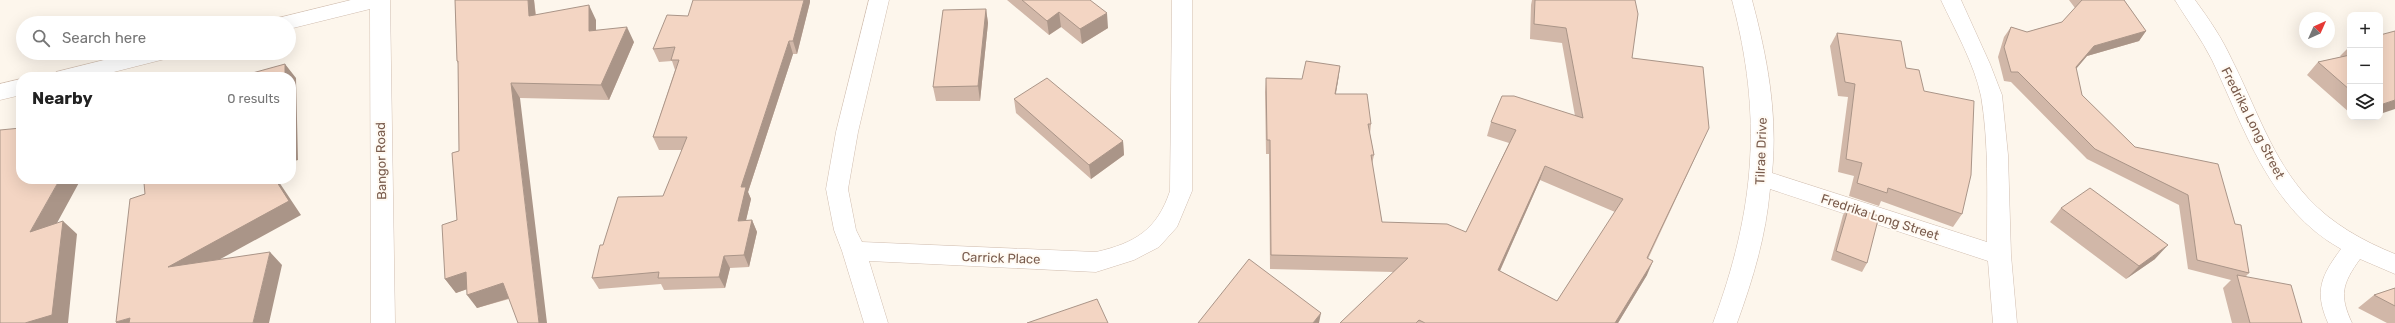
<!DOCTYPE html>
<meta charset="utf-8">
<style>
body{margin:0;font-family:Rubik,sans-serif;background:#f2f2f2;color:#222}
.controls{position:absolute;right:12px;top:12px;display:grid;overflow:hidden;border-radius:8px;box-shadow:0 4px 16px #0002}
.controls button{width:36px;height:36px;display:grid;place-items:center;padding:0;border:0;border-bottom:1px solid #e0e0e0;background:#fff;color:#222;font:20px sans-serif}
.compass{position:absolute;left:2299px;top:12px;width:36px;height:36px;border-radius:50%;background:#fff;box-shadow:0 4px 16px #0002;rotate:45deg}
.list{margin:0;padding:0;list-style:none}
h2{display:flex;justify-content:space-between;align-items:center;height:52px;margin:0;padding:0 16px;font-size:17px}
h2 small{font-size:13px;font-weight:400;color:#767676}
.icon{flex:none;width:22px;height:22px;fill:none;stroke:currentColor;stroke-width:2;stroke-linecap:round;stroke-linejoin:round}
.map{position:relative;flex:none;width:2395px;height:323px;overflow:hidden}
.search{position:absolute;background:#fff;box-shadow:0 4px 16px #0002;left:16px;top:16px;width:280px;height:44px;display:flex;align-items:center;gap:10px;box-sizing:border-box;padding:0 14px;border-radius:22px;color:#767676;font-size:15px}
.panel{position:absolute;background:#fff;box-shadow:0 4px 16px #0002;left:16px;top:72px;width:280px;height:112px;border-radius:16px}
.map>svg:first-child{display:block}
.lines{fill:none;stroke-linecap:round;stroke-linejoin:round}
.street-casing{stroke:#d1beb0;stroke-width:1}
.street{fill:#fff;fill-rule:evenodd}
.wall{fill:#d1b7a8;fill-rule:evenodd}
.shaded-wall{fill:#aa9588}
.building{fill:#f3d5c3;stroke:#aa9588;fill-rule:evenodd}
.labels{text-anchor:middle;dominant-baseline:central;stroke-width:4;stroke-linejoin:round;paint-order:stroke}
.street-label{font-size:13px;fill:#7a5c4d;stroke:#fffaf3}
</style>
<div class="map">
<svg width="2395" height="323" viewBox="0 0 2395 323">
<rect width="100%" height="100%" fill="#fdf6ec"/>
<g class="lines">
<defs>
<path id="street" d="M351 0H390L395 323H371L370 9 289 29V23H275L278 18Z
M869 0H889L858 132 848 189 856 230 862 242 1096 252C1135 243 1157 230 1170 191L1172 0H1192V191L1177 227 1159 247 1134 260 1096 272 869 261 888 323H864L842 251 834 230 826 189 836 132Z
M1732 0H1752C1767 56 1778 114 1772 173L1987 242C1987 194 1989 143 1981 96 1974 63 1955 30 1941 0H1961L1990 64 2002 95 2008 155 2011 255 2017 323H1993L1988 261 1770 189C1766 236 1753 279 1737 323H1713C1755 210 1763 117 1732 0Z
M2175 0H2195C2209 19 2222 38 2232 60 2256 107 2272 159 2308 198 2332 224 2363 241 2395 254V274L2360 259C2342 284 2339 295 2352 323H2328C2314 291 2321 276 2341 249 2269 209 2245 129 2212 60 2201 38 2187 20 2175 0Z
M132 53H172L169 58 94 77H53L56 72Z
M21 79V95L0 100V84Z"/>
</defs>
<!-- street casing -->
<use href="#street" class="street-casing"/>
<!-- street -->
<use href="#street" class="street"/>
</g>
<!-- wall -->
<path class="wall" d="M455 0H534L536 15 596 20V30L634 42 609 100 520 98 509 299 477 308 467 289 456 293 445 279 457 220 459 151 458 64 457 61Z
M1007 0H1090L1108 28 1082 44 1061 27 1049 35Z
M1532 0H1635L1632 58 1702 143 1648 259 1647 275 1618 323H1340L1394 272 1270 269 1269 154H1266L1265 92 1266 78 1302 79 1340 66 1336 94 1371 124 1370 134 1374 155 1372 164 1382 222 1466 232 1509 143 1487 136 1491 122 1575 116 1562 43 1530 39 1531 5ZM1540 180 1615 212 1557 301 1500 271Z
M2069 0H2124L2146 31 2139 41 2087 56 2076 69 2082 95 2135 147 2235 224 2249 273 2246 276 2302 323H2232L2223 288 2231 280 2188 269 2179 205 2087 159 2011 82 2004 81 1998 57 2004 37 2011 27 2027 32 2062 22 2075 8Z
M810 2 797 54H793L748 192 751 199 746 220H752L757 232 749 267 730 268 725 288 664 290 661 284 599 289 592 278 603 245 663 196 682 150H659L653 137 675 70 672 61 659 62 653 49 688 16Z
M986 9 988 23 980 101H936L933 87Z
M1837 33 1906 68 1924 91 1962 214 1953 227 1881 201 1879 206 1849 196 1854 176 1838 172 1848 97 1838 96 1830 46Z
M2350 46V113L2307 75 2318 62 2341 57 2340 56Z
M1014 99 1123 141 1124 155 1091 179 1016 113Z
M2355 117H2369L2358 120Z
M1849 206 1867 263 1862 272 1831 260 1843 215Z
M2061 208 2155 259 2126 279 2050 222Z
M2395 288V323H2387L2358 308 2374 295Z"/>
<!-- shaded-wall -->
<path class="shaded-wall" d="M528 0H534L537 31 529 16Z
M804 0H810V2L797 54 793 41Z
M589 5 596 20V46L589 31Z
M986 9 988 23 980 101 978 86Z
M1059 12 1061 27 1049 35 1047 21Z
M1107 13 1108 28 1082 44 1080 29Z
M627 27 634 42 609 100 601 85Z
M2146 31 2139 41 2087 56 2069 77 2076 67 2094 46Z
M789 41 793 54 748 192 751 199 743 233 738 221 741 187Z
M285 64 296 78 298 160 291 162V77H285Z
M1340 66 1338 81 1333 108 1335 94Z
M511 83 520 98 547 323H539Z
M2395 100V109L2380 114V105Z
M2361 117H2369L2358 120Z
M1123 141 1124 155 1091 179 1089 165Z
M1545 166 1540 180 1494 284 1498 270Z
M60 179H81L45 245 30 232Z
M275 179H277L301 215 182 280 168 267Z
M752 220 757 232 749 267 744 255Z
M63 221 77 234 68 323H25Z
M2168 245 2155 259 2126 279 2139 266Z
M270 252 282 265 269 323H253Z
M724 256 730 268 725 288 719 277Z
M1653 261 1647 275 1618 323H1615Z
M466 272 476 286 456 293 445 279Z
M503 283 513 297 477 308 467 295Z
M1321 313 1319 323H1313Z
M130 318 136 323H116V322Z"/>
<!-- building -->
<path class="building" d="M455 0H528L529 16 589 5V31L627 27 601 85 511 83 539 323H518L503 283 467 295 466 272 445 279 442 225 457 220 452 153 459 151 458 61H457Z
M693 0H804L793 41H789L741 187H746L738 221 752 220 744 255 724 256 719 277 658 278 659 272 592 278 600 245H603L618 197 663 196 687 137H653L679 60H671L675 47 653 49 667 15 688 16Z
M1022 0H1090L1107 13 1080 29 1059 12 1047 21Z
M1535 0H1635L1638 14 1632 58 1703 67 1709 128 1647 258 1653 261 1615 323H1425L1419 320 1416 323H1340L1408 258 1271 255 1270 140H1267L1266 78 1302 79 1306 61 1340 66 1335 94H1367L1371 124H1368L1374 155H1371L1382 222 1447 224 1466 232 1516 130 1491 122 1502 96H1514L1583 118 1566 28 1534 24ZM1545 166 1623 199 1557 301 1498 270Z
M2082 0H2124L2146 31 2094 46 2076 67 2082 95 2135 147 2218 164 2235 224 2241 225 2249 273 2197 260 2188 195 2095 149 2018 72H2011L2004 47 2011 27 2027 32 2062 22Z
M986 9 978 86 933 87 943 10Z
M2395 31V100L2380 105V35Z
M1837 33 1901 41 1906 68 1919 70 1924 91 1974 101 1971 175 1962 214 1888 188 1887 193 1857 183 1862 163 1846 159 1855 84 1845 82Z
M2350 55V90L2318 62Z
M285 64V77H238Z
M1047 78 1123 141 1089 165 1014 99Z
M21 128V179H60L30 232 63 221 52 315 25 323H0V130Z
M148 179H275L289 201 168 267 270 252 253 323H129L130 318 116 322 130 199 145 194 144 183 148 181Z
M2090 188 2168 245 2139 266 2061 208Z
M1849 206 1879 216 1867 263 1836 251Z
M1249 259 1321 313 1313 323H1198Z
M2237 275 2291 285 2302 323H2250Z
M2395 288V306L2374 295Z
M1097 299 1108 323H1027Z"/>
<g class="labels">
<!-- street labels -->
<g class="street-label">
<text transform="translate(2253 123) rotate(63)">Fredrika Long Street</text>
<text transform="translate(1761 151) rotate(-88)">Tilrae Drive</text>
<text transform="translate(381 161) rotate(-91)">Bangor Road</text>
<text transform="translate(1880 217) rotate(18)">Fredrika Long Street</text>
<text transform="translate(1001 258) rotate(2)">Carrick Place</text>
</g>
</g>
</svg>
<div class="controls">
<button>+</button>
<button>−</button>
<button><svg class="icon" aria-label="layers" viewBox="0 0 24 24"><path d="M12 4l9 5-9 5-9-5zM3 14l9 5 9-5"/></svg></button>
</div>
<svg class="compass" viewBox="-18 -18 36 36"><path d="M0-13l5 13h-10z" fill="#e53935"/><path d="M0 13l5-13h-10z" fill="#767676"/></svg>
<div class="search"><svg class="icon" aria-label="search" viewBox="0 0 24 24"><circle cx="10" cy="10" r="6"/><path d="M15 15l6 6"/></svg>Search here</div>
<section class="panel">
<h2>Nearby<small>0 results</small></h2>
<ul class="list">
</ul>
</section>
</div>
